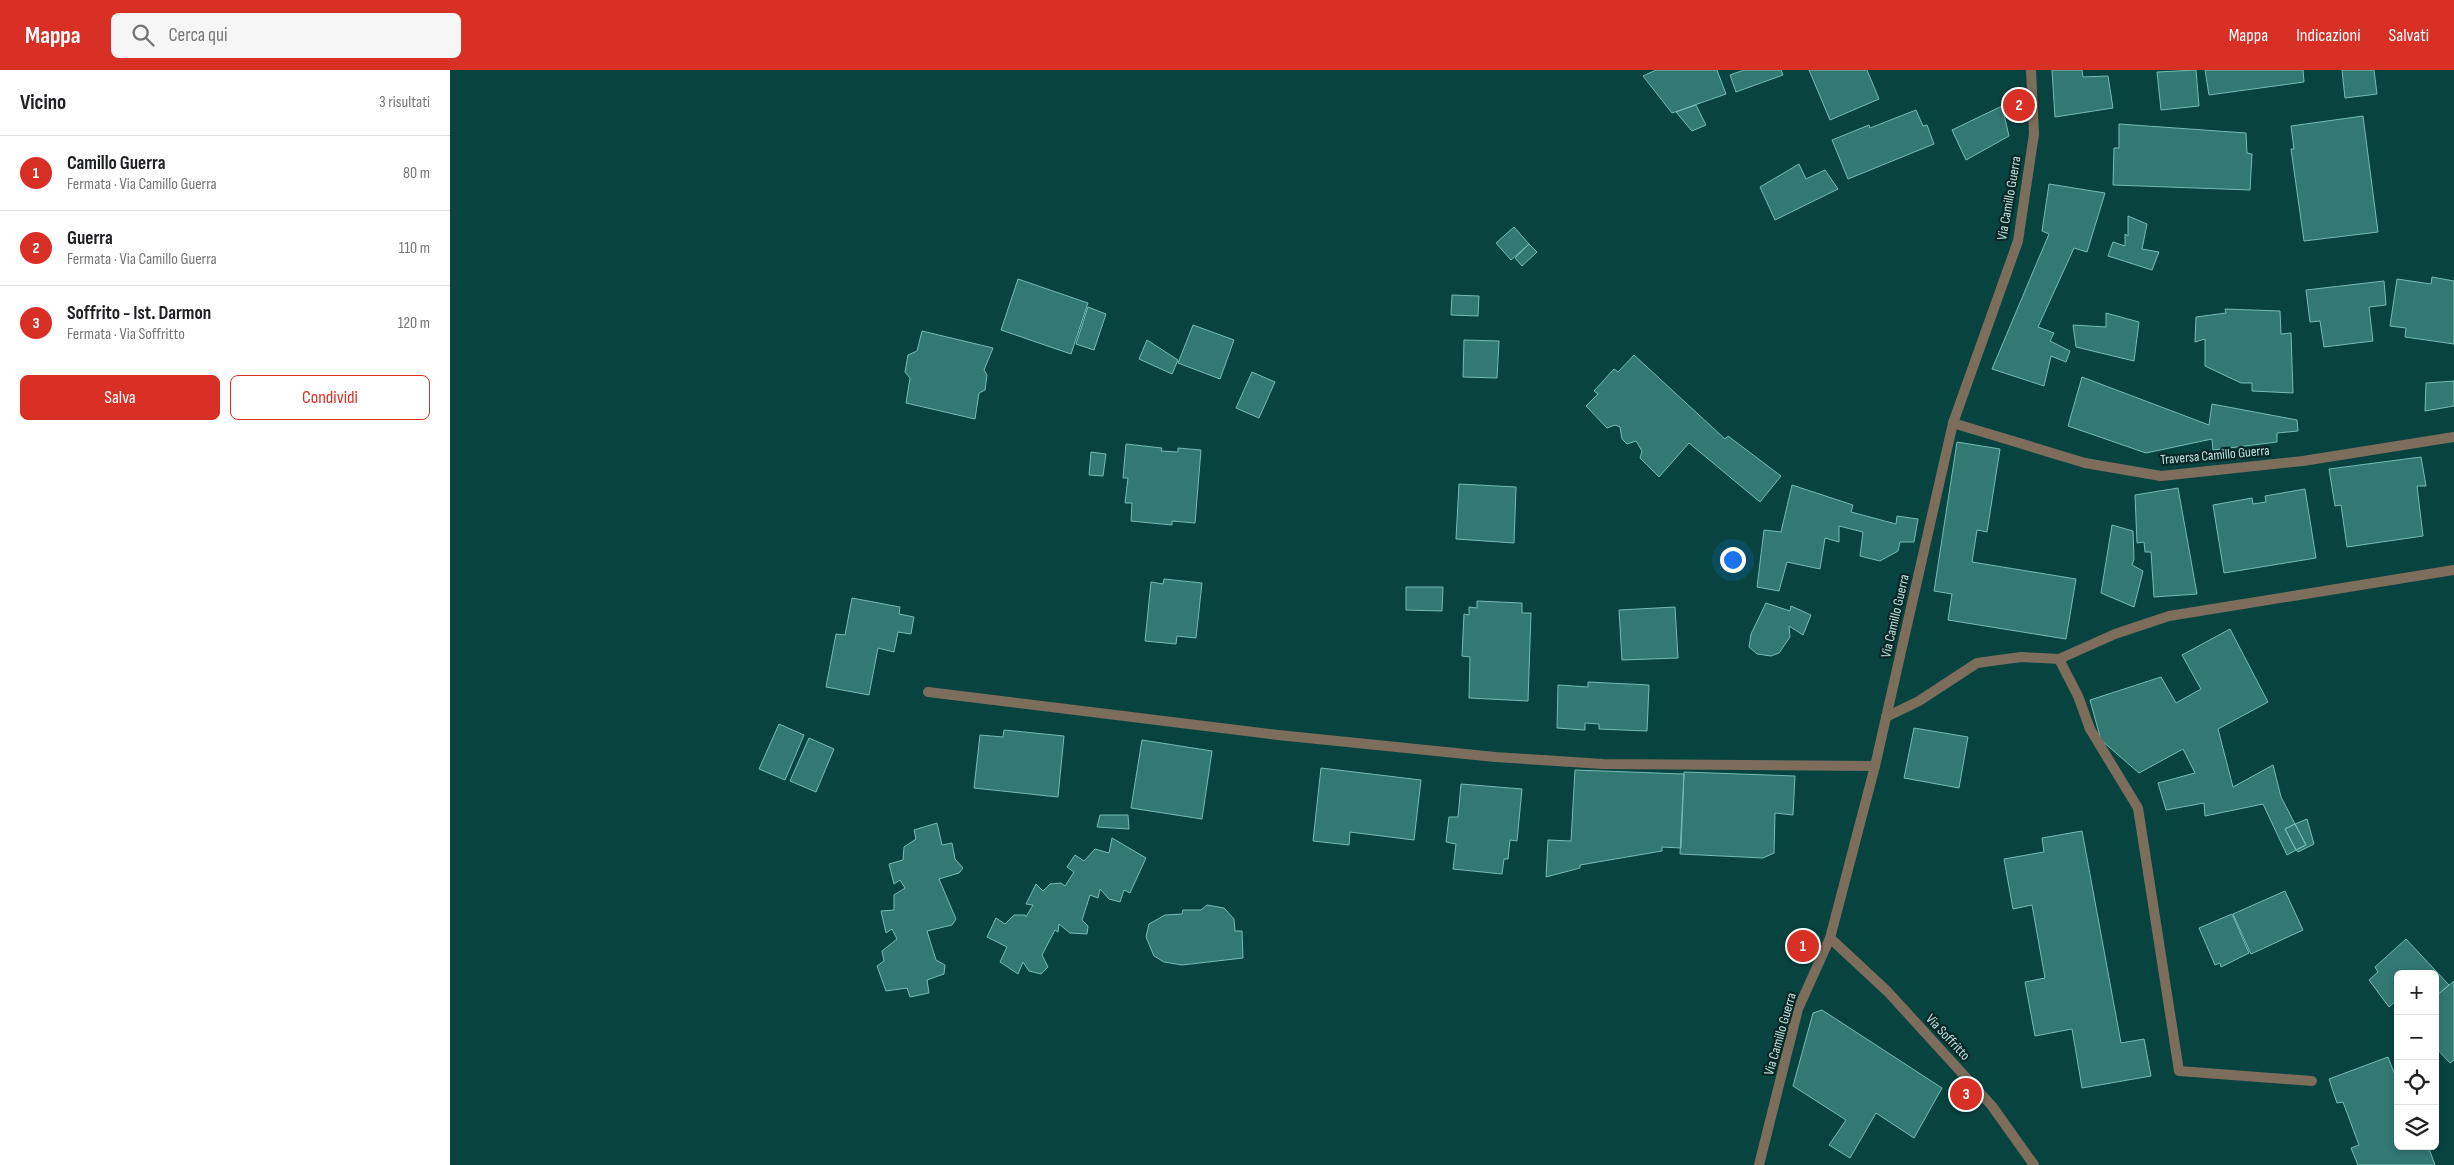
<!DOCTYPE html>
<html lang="it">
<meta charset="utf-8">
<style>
body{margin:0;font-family:"Sofia Sans Condensed",sans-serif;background:#f6f6f6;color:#202124}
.controls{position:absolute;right:15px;bottom:15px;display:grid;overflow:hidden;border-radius:8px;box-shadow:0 2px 8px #0003}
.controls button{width:45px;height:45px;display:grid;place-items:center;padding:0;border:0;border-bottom:1px solid #e0e0e0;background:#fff;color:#202124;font:25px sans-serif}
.you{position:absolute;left:1282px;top:489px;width:18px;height:18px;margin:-12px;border:4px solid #fff;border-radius:50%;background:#1a73e8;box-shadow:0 0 0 8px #1a73e833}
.badge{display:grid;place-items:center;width:32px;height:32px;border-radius:50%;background:#d93025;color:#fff;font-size:16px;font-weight:700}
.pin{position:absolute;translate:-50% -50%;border:2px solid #fff;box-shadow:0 1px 5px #0006}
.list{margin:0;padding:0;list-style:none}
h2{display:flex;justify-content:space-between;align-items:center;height:65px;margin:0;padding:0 20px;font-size:21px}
h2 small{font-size:16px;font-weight:400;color:#757577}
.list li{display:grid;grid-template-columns:32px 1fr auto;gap:15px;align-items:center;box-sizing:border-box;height:75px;padding:0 20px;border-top:1px solid #e0e0e0}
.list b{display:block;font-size:19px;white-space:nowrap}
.list p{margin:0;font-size:16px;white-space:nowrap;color:#757577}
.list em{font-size:16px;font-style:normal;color:#757577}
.actions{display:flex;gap:10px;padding:15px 20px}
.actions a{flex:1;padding:11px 0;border:1px solid #d93025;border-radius:8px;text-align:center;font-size:18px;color:#d93025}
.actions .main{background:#d93025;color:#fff}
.icon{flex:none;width:28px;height:28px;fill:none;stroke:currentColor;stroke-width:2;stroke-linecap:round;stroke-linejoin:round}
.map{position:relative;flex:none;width:2004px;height:1095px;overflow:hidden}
header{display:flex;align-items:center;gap:30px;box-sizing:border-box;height:70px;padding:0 25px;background:#d93025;color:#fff}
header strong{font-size:24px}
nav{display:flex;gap:28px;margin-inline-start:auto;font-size:18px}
.search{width:350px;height:45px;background:#f6f6f6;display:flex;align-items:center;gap:12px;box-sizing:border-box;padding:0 18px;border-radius:8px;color:#757577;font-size:19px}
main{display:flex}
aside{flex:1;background:#fff}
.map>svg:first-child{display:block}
.building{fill:#327973;stroke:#76bcb5}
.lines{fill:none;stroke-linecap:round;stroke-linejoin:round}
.minor{stroke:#7d6d5d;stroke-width:10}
.tertiary{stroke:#7d6d5d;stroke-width:10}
.labels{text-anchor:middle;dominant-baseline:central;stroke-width:4.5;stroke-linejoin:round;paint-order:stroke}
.street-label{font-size:14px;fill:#c1e2de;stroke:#082725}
</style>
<header>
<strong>Mappa</strong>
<div class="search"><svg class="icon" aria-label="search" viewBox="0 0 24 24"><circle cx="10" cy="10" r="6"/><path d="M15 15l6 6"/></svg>Cerca qui</div>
<nav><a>Mappa</a><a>Indicazioni</a><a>Salvati</a></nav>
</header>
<main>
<aside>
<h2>Vicino<small>3 risultati</small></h2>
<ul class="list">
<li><span class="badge">1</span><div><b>Camillo Guerra</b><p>Fermata · Via Camillo Guerra</p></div><em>80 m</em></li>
<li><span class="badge">2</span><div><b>Guerra</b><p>Fermata · Via Camillo Guerra</p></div><em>110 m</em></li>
<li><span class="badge">3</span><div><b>Soffrito - Ist. Darmon</b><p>Fermata · Via Soffritto</p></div><em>120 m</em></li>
</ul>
<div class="actions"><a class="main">Salva</a><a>Condividi</a></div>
</aside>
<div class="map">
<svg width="2004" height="1095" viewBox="0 0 2004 1095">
<rect width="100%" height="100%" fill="#074440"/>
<!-- building -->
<path class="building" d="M1206 0H1267L1276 24 1222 43 1193 6Z
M1294 0H1331L1333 5 1286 22 1280 5Z
M1359 0H1417L1429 29 1380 50Z
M1602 0H1632L1633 7 1658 6 1663 38 1605 47Z
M1746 0 1749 36 1711 40 1707 2Z
M1755 0H1853L1854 12 1759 25Z
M1892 0H1924L1927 24 1895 28Z
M1246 35 1256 55 1242 61 1226 42Z
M1552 36 1559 66 1516 90 1502 60Z
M1466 40 1473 56 1477 55 1484 74 1398 109 1382 70 1419 55 1420 58Z
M1913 46 1928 162 1854 171 1841 79H1844L1841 56Z
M1669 54 1796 63 1797 83 1802 84 1800 120 1663 115 1664 78H1669Z
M1349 94 1356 109 1375 100 1388 119 1325 150 1310 117Z
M1599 114 1655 123 1637 182 1624 178 1588 257 1604 263 1600 271 1620 281 1616 292 1601 286 1594 316 1542 299 1599 164 1592 161Z
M1678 146 1697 154 1692 179 1709 182 1702 200 1658 186 1663 172 1675 176V164L1678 166Z
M1064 157 1079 174 1061 190 1046 173Z
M1079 174 1087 182 1072 196 1065 188Z
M1982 207 2004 211V274L1955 267 1956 258 1940 256 1947 209 1981 214Z
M568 209 638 233 621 284 551 260Z
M1934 211 1936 235 1919 237 1923 271 1874 277 1870 251 1860 252 1856 220Z
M1002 225 1029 226 1028 246 1001 245Z
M638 237 656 244 644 280 626 274Z
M1775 239 1830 241 1831 264 1841 263 1843 323 1802 321V313H1791L1755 296V269L1745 272 1746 247 1776 243Z
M1656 243 1689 252 1684 291 1626 277 1623 255 1656 257Z
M743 255 784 270 770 309 728 293Z
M472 261 543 278 534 300 537 305 535 320 529 323 525 349 456 333 460 308 455 302 458 285 467 281Z
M697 270 728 290 722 304 689 289Z
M1014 270 1049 271 1047 308 1013 307Z
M1184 285 1275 369 1278 366 1331 406 1310 432 1239 373 1209 407 1190 388 1192 381 1186 371 1177 374 1172 369 1170 357 1165 355 1157 358 1136 336 1148 324 1144 321 1164 299 1168 302Z
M802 302 825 312 809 348 786 338Z
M1632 307 1759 355 1762 334 1847 350 1848 361 1827 363V372L1763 380 1762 369 1696 383 1618 356Z
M2004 311V336L1975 341 1976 313Z
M1507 372 1550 379 1537 462 1527 460 1522 492 1626 509 1616 569 1498 550 1502 524 1484 521Z
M676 374 712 378 711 381 728 382V378L751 380 745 453 722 451V455L681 451 682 433H675L678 408H673Z
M641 382 656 384 653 406 639 405Z
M1971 387 1976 416H1967L1973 466 1897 477 1891 435 1885 436 1879 399Z
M1009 414 1066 417 1064 473 1006 469Z
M1342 415 1403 435 1401 442 1446 454 1447 446 1468 449 1464 472H1450L1448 481 1430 491 1410 486 1413 462 1389 456V472L1375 468 1370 499 1337 492 1329 521 1307 517 1314 460 1331 462Z
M1728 418 1747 524 1704 527 1701 482H1695L1694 472 1687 473 1685 425Z
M1855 419 1866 488 1774 503 1763 435 1802 428 1803 434 1816 432 1815 426Z
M1662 455 1683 461 1684 489 1682 495 1693 501 1684 537 1651 523Z
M714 509 752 513 746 568 727 566 726 574 695 571 701 512 713 514Z
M956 517H993L992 541 956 540Z
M402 528 450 537 449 544 464 547 461 564 448 562 444 582 428 578 419 625 376 617 386 564 395 565Z
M1027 531 1072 533V543H1081L1078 631 1019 628 1020 587 1012 586 1014 544 1019 545V537L1027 538Z
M1316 533 1340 541 1341 536 1361 545 1353 565 1339 556 1340 567 1329 583 1321 586 1307 584 1299 577 1301 564Z
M1225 537 1228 588 1172 590 1169 540Z
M1780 559 1818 632 1768 659 1783 717 1823 695 1831 727 1845 754 1835 759 1846 780 1837 785 1813 734 1755 746 1754 733 1716 740 1708 713 1745 703 1733 679 1689 703 1651 670 1640 630 1711 607 1726 633 1751 619 1732 585Z
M1138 612 1199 615 1197 661 1149 659V654L1135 653V660L1107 658 1108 615 1138 617Z
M329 654 354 665 335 710 309 699Z
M1464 658 1518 667 1509 718 1454 708Z
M554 660 614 666 608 727 524 718 530 665 553 667Z
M359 668 384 679 366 722 340 711Z
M692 670 762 681 752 749 681 738Z
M871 698 971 710 964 770 900 762 899 775 863 771Z
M1125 700 1234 704 1231 778 1212 777V781L1130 795V798L1096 807 1098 770 1121 771Z
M1234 702 1345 706 1343 745 1325 743 1324 783 1313 788 1230 784Z
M1011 714 1072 719 1067 771 1060 770 1058 789H1054L1052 804 1003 799 1006 774 996 772 999 747H1008Z
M650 745H678L679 759 647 757Z
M1857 749 1864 774 1848 782 1846 780 1856 775 1845 754Z
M487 753 492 775 502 773 505 789 513 798 509 803 489 809 506 849 502 855 477 861 486 890 495 895 494 904 477 910 479 923 460 927 457 918 436 921 427 896 434 891 432 881 447 869 442 859 436 863 431 841 444 840V825L455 818 450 810 444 814 439 794 453 790 454 777 466 769 464 760Z
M1845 754 1856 775 1846 780 1835 759Z
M1632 761 1671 973 1694 969 1701 1006 1632 1018 1622 959 1585 966 1575 912 1595 908 1582 835 1563 839 1554 789 1594 782 1592 768Z
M662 768 696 788 680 823 674 820 670 832 659 829 650 819 648 828 640 825 632 850 638 856 637 864 620 863 609 854 608 862 605 860 592 885 598 897 591 904 579 901 573 892 568 904 550 892 557 877 537 867 546 848 555 854 564 845H575L576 847 583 835 576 834 586 814 593 821 600 814 611 813 615 816 624 802 617 797 625 785 634 791 645 779 659 783Z
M1835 821 1853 860 1801 884 1783 844Z
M757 835 774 838 784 849 785 861H792L793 888 732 895 714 892 704 886 696 867 699 854 715 845 732 844 733 840H751Z
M1782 844 1799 883 1771 897 1770 893 1765 895 1749 858Z
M1956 869 1999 915 1985 927V904H1948V929L1939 937 1919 910 1928 902 1925 897Z
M2004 911V990L2000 993 1985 977V927Z
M1372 940 1492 1018 1464 1068 1426 1043 1400 1088 1379 1075 1396 1050 1343 1016 1363 943Z
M1938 987 1948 1013V1076H1978L1985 1095H1908L1901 1078 1909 1075 1893 1032 1887 1033 1879 1009Z"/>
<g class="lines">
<!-- minor -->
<path class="minor" d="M1503 353 1635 393 1711 406 1853 391 2004 367
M1609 589 1628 626 1640 659 1688 738 1729 1001 1862 1011
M478 622 828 665 1045 687 1153 694 1425 696
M1436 647 1469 631 1527 593 1571 587 1609 589 1665 564 1719 546 2004 500
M1380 868 1438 922 1542 1036 1584 1095"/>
<!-- tertiary -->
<path class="tertiary" d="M1309 1095 1348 939 1380 868 1425 696 1503 353 1568 171 1584 64 1581 0"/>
</g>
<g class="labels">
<!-- street labels -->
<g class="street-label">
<text transform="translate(1559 128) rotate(-80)">Via Camillo Guerra</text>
<text transform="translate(1765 385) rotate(-5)">Traversa Camillo Guerra</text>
<text transform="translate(1445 546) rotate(-77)">Via Camillo Guerra</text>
<text transform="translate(1330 964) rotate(-74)">Via Camillo Guerra</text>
<text transform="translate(1498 967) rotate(47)">Via Soffritto</text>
</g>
</g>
</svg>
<div class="controls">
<button>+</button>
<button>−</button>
<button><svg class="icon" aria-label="locate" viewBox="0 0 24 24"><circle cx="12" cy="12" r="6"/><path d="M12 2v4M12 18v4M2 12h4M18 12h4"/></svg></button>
<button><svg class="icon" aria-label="layers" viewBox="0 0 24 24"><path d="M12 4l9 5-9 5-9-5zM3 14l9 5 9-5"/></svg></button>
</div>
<div class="you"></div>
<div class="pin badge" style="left:1353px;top:876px">1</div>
<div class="pin badge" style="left:1569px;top:35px">2</div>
<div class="pin badge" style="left:1516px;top:1024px">3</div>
</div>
</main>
